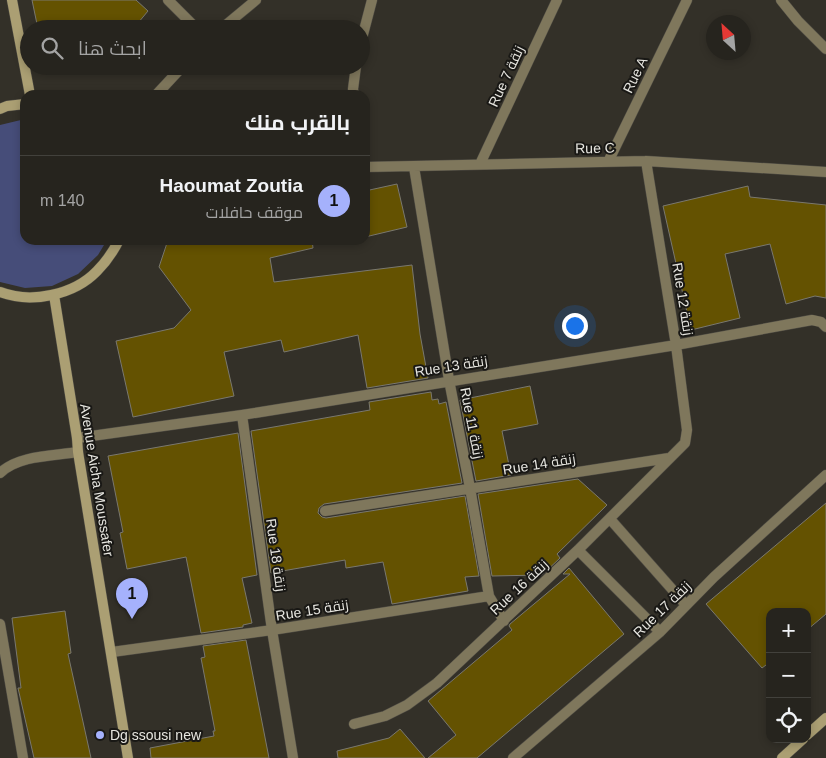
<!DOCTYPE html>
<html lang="ar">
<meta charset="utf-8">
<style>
body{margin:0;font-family:Helvetica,Cairo,sans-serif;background:#32302b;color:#f1f3f6;direction:rtl}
.controls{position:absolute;right:15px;bottom:15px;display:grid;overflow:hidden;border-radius:10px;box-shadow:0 2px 8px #0003}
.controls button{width:45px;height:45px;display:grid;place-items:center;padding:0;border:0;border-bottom:1px solid #42413c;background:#26241e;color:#f1f3f6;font:25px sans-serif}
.compass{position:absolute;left:706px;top:15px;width:45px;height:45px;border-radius:50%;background:#26241e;box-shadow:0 2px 8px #0003;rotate:334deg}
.you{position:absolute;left:574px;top:325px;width:18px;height:18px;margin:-12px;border:4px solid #fff;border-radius:50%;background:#1a73e8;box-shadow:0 0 0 8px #1a73e833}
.badge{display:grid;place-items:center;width:32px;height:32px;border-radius:50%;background:#a5b1fc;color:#111;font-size:16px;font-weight:700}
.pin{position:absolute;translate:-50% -41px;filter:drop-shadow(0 1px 2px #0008)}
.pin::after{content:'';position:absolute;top:26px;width:18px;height:15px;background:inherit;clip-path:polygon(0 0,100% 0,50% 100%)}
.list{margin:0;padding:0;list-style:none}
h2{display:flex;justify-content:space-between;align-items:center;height:65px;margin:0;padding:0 20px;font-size:21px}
h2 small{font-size:16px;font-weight:400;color:#a4a4a4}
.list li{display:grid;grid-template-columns:32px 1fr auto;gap:15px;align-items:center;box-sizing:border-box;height:90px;padding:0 20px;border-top:1px solid #42413c}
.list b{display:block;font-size:19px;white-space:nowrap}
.list p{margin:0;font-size:16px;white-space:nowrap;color:#a4a4a4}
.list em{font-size:16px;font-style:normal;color:#a4a4a4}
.icon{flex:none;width:28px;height:28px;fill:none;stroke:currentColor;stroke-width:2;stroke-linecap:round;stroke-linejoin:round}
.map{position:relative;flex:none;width:826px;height:758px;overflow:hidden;direction:ltr}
.search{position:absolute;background:#26241e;box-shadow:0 2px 8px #0003;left:20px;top:20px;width:350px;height:55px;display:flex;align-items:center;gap:12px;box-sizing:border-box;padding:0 18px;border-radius:28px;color:#a4a4a4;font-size:19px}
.panel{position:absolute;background:#26241e;box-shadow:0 2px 8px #0003;left:20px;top:90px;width:350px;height:155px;border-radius:15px;direction:rtl}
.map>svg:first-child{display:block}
.green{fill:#464d79}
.building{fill:#645201;stroke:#7a786f}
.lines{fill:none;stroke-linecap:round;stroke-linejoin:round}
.street-casing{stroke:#504d45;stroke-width:11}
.secondary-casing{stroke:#504d45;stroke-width:11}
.street{stroke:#7f775c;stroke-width:10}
.secondary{stroke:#ab9f73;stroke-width:10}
.poi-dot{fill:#a5b1fc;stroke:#191815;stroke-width:2}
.labels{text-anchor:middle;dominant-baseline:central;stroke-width:4;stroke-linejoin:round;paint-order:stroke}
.street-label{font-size:14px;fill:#e7e6e0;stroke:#191815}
.poi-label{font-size:14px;fill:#e7e6e0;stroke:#191815;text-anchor:start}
</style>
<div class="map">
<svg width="826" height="758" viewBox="0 0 826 758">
<rect width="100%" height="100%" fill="#333028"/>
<!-- green -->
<path class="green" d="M25 119V240H107L98 255 78 274 52 286 25 288 0 282V125Z"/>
<!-- building -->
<path class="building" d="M32 0H136L148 11 133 29H38Z
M397 184 407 227 365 237V191Z
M748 186 750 197 826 205V298L815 296 786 304 770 244 725 254 740 318 691 330 663 206Z
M168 240H312L313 248 270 258 274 282 412 265 420 334 428 378 367 388 358 335 284 352 281 340 224 352 234 396 133 417 116 341 174 328 191 310 159 267Z
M530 386 538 424 502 431 511 475 476 481 460 400Z
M431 392 432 400 438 399 439 404 446 402 462 483 324 504 319 508 318 513 322 517 326 518 465 496 479 576 465 577 468 591 392 604 383 562 346 568 345 560 271 573 251 431 370 410 369 402Z
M238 433 257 575 242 578 252 623 243 625V627L201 633 186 557 127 569 120 533 123 532 108 456Z
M578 479 607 505 557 554 560 558 542 575 492 576 478 494Z
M826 503V614L807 630V612H770V662L762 668 706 604Z
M569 568 624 634 477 758H428L456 735 428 701 512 630 509 626 510 624 570 574H563Z
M65 611 71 653 68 654 91 758H34L18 688H21L12 618Z
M246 640 269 758H151L150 748 214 736 213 731H215L201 658 205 657 203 646Z
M400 729 425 758H338L337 751 389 738Z"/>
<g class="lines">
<defs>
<path id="street" d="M168 0 197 29
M781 0 798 21 826 49
M221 29 256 0
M361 42 372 0
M156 95 183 66
M354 95 353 89 356 66
M608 162 687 0
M480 164 557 0
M365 167 646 161 826 172
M414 167 449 380 470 488 489 596
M242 415 272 630 293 758
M77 438 242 415 676 345 812 320 821 322 826 327
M0 473C19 455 53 456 78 452
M325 511 669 458
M610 519 686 605
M578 550 660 632
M0 624 23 758
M112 652 272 630 489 596 504 621
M354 724 385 716 407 705 437 683 578 550 685 443 687 430 676 345 646 161
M513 758 660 632 714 577 826 475"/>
<path id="secondary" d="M12 0 30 95
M0 109 7 106 25 104
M0 292C31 304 74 295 97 271 106 262 113 252 119 240
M54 295 77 438 78 452 128 758
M807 735 826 718
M782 758 803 739"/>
</defs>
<!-- street casing -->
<use href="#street" class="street-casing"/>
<!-- secondary casing -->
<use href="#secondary" class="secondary-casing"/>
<!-- street -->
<use href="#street" class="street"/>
<!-- secondary -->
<use href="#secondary" class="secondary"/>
</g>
<!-- markers -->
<circle class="poi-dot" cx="100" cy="735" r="5"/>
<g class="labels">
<!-- street labels -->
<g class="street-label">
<text transform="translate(635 75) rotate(-64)">Rue A</text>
<text transform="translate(506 76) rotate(-65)">Rue 7 زنقة</text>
<text transform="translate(595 148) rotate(-1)">Rue C</text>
<text transform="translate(683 299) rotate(81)">Rue 12 زنقة</text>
<text transform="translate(451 366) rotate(-9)">Rue 13 زنقة</text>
<text transform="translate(472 423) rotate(79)">Rue 11 زنقة</text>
<text transform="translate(539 464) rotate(-9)">Rue 14 زنقة</text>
<text transform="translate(97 480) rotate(81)">Avenue Aicha Moussafer</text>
<text transform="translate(276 555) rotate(82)">Rue 18 زنقة</text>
<text transform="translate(519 587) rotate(-43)">Rue 16 زنقة</text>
<text transform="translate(662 609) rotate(-44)">Rue 17 زنقة</text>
<text transform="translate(312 610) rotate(-9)">Rue 15 زنقة</text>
</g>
<!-- poi labels -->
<g class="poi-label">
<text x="110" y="735">Dg ssousi new</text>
</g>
</g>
</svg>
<div class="controls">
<button>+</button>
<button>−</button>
<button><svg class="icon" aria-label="locate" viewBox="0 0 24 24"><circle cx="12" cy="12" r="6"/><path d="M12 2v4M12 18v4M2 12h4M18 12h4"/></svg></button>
</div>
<svg class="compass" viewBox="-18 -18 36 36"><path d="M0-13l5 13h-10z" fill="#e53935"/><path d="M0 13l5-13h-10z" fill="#a4a4a4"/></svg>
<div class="you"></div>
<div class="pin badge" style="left:132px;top:619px">1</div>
<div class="search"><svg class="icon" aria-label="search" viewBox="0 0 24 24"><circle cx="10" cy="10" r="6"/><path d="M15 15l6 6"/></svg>ابحث هنا</div>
<section class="panel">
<h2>بالقرب منك<small></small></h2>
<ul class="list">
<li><span class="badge">1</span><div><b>Haoumat Zoutia</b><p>موقف حافلات</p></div><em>140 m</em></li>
</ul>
</section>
</div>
